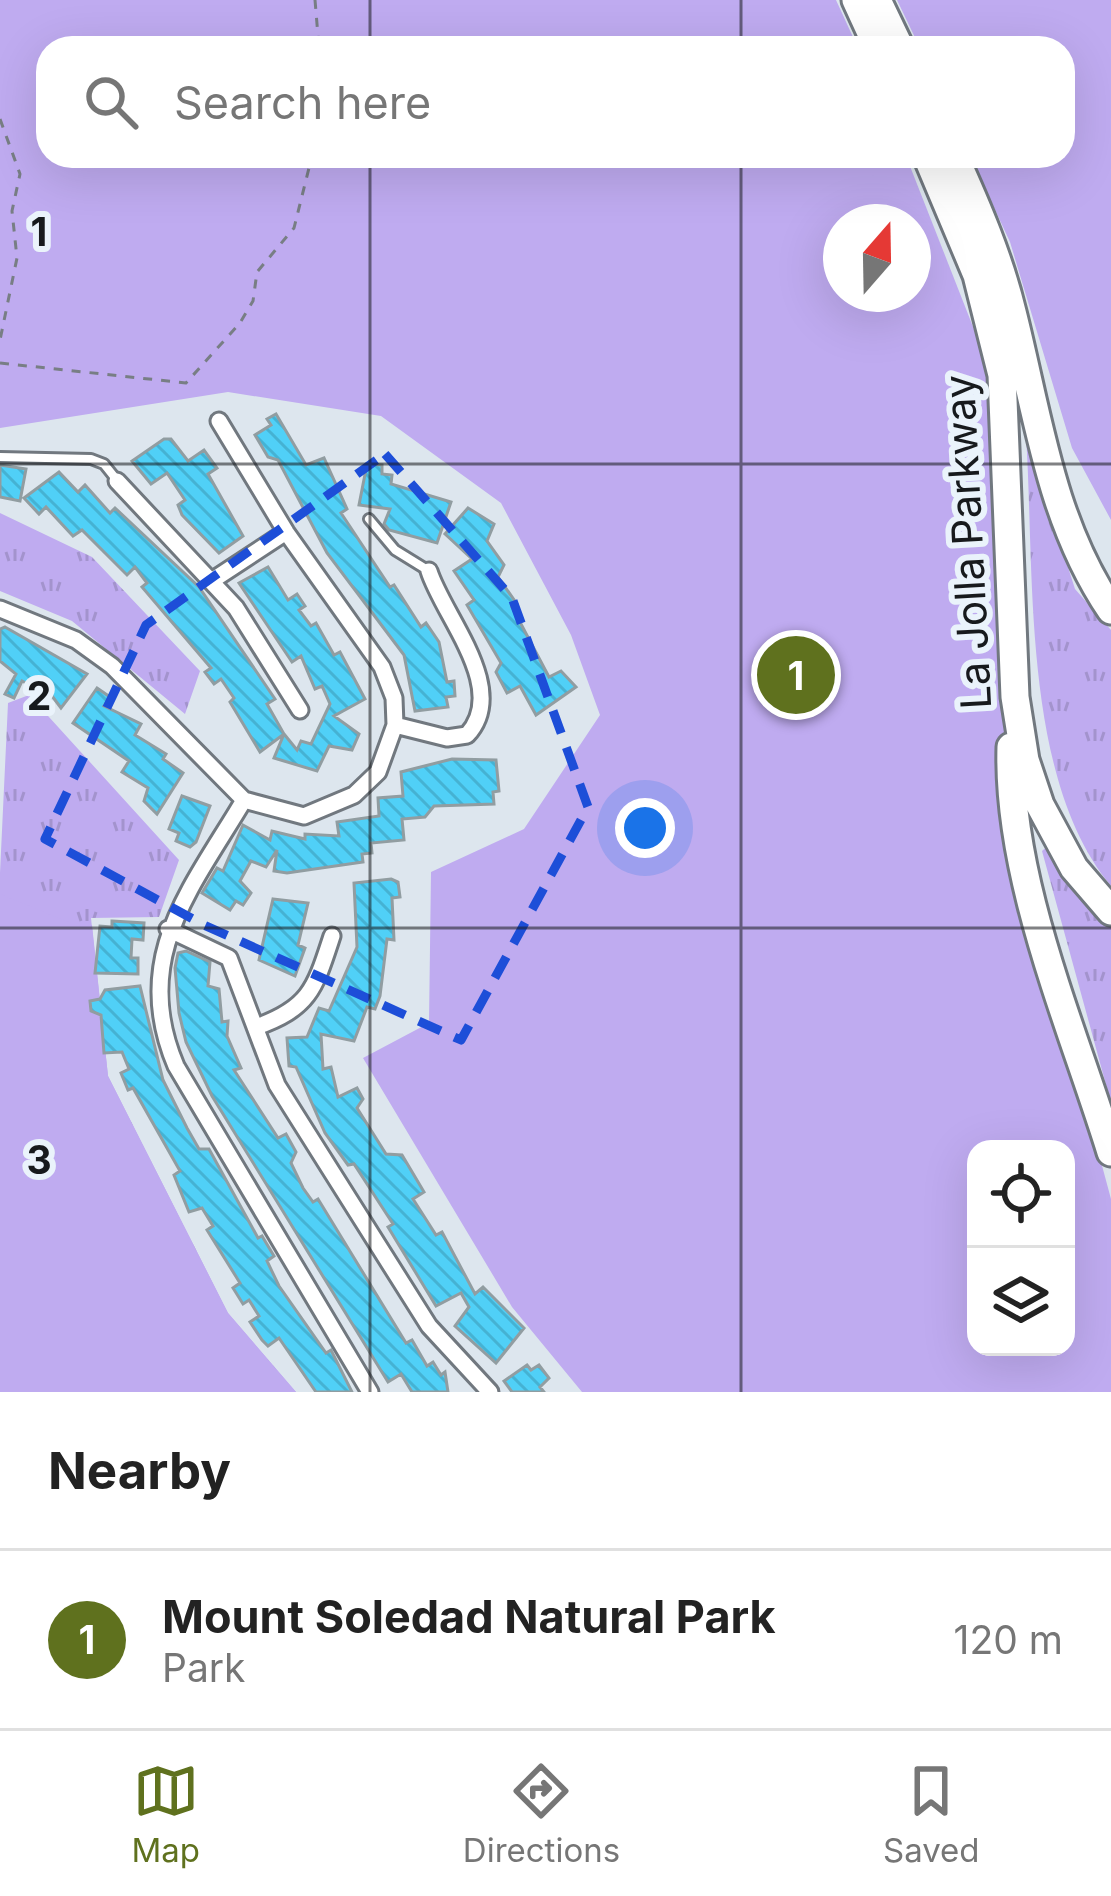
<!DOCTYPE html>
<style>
body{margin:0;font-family:Inter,sans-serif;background:#f6f6f6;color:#222}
.controls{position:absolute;right:36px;bottom:36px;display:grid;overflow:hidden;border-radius:24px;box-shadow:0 12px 48px #0002}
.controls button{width:108px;height:108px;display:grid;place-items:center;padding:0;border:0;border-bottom:3px solid #e0e0e0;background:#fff;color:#222;font:60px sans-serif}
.compass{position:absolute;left:823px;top:204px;width:108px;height:108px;border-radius:50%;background:#fff;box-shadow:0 12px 48px #0002;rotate:20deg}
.you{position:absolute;left:645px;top:828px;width:42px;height:42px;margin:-30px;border:9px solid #fff;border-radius:50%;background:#1a73e8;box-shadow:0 0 0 18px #1a73e833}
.badge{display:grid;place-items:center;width:78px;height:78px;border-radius:50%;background:#5f711e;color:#fff;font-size:39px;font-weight:700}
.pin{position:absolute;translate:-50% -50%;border:6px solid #fff;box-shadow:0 3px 12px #0006}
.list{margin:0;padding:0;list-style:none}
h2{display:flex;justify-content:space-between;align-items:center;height:156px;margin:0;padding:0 48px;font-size:51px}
h2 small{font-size:39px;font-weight:400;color:#767676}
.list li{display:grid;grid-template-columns:78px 1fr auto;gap:36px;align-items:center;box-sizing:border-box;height:180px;padding:0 48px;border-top:3px solid #e0e0e0}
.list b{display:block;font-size:45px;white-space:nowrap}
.list p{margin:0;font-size:39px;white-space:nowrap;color:#767676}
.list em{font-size:39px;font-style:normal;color:#767676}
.icon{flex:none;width:66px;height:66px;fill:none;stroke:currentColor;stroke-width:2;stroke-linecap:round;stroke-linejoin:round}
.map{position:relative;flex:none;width:1111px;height:1392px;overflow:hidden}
.search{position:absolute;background:#fff;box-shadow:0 12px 48px #0002;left:36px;right:36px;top:36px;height:132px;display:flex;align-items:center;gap:30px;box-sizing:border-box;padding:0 42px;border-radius:36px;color:#767676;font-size:45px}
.sheet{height:336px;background:#fff}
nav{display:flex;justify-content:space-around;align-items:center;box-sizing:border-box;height:168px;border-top:3px solid #e0e0e0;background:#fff;font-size:33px;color:#767676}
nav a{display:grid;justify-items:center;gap:6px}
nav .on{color:#5f711e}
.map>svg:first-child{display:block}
.grass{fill:url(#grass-tufts)}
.green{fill:#bfabf0;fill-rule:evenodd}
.building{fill:url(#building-back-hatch);stroke:#919da1;stroke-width:3}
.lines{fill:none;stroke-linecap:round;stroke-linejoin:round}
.lane-casing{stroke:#71787f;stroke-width:14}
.street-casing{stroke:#71787f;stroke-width:21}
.highway-casing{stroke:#71787f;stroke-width:33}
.path{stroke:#787e84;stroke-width:3;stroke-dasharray:9 9;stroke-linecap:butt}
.lane{stroke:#fff;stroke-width:8}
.street{stroke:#fff;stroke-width:15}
.highway{stroke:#fff;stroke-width:27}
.marked{fill:none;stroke:#1d4ed8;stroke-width:9;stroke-dasharray:24 15;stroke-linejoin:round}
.grid{fill:none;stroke:#171a1d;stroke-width:3;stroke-opacity:0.55}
.labels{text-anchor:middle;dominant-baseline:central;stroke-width:12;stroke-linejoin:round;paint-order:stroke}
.street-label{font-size:42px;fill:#171a1d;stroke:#eaf3fb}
.grid-label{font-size:39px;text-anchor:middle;font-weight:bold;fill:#171a1d;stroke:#eaf3fb;stroke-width:12;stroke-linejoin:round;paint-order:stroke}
</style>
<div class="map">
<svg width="1111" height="1392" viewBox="0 0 1111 1392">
<defs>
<pattern id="grass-tufts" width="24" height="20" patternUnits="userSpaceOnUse" patternTransform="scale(3)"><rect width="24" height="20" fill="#bfabf0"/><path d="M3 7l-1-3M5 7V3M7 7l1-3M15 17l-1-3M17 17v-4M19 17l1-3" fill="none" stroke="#a393cd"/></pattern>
<pattern id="building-back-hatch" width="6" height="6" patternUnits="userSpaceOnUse" patternTransform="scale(3)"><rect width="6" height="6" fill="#50d0f7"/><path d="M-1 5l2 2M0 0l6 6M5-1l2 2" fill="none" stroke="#45b2d3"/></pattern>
</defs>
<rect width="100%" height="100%" fill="#dde6ee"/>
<!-- grass -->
<path class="grass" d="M1026 436 1075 589 1111 630V886C1021 778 1035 573 1026 436Z
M0 513 92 557 200 671 185 714 72 621 0 591Z
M29 695 179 860 159 917 91 918 108 1076 228 1313 296 1392H0V873L8 703Z
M1051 843 1111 921V1103L1042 851Z"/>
<!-- green -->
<path class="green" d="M0 0H836L858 48H48V156H906L988 365 1017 849 1111 1199V1392H582L512 1307 363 1058 429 1023 431 872 524 829 600 715 571 635 501 503 381 416 228 392 0 428ZM841 222H913V294H841ZM976 1149H1066V1347H976Z
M897 0H1111V520L1072 448 1010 242 970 156H1063V48H920Z
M0 894 78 926 92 925 108 1076 228 1313 296 1392H0Z"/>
<!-- building -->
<path class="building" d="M276 414 306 465 324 458 347 509 341 513 390 587 394 585 421 627 426 623 439 642 447 682 454 681 455 696 446 697 448 707 415 711 404 655 327 553 278 460 268 457 255 435 271 425 267 419Z
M164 439H171L188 461 204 450 217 468 208 474 243 536 219 553 182 515 178 505 185 500 167 473 151 484 132 461Z
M367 464 382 465V474L392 475 391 484 451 502 437 543 389 530 384 524 390 509 359 505Z
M0 465 26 469 20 501 0 497Z
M59 472 78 492 85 485 110 513 115 508 199 587 275 699 267 704 284 734 260 752 230 702 234 698 221 679 214 684 205 672 211 668 142 587 147 583 135 567 127 575 82 530 73 536 46 507 39 514 24 498Z
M468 508 494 524 487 541 504 565 498 577 517 604 512 607 549 677 561 671 576 687 536 715 520 686 507 693 496 672 501 663 467 605 474 600 454 571 472 559 445 534Z
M268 567 288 600 297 594 305 606 299 610 311 626 316 623 334 655 340 652 365 699 334 716 359 734 352 750 329 746 317 771 274 758 284 734 297 750 301 741 311 744 330 704 322 686 315 689 301 656 292 662 239 583Z
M5 627 87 674 61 708 52 696 22 681 14 698 5 694 16 674 0 661V629Z
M97 688 110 697 104 706 141 724 135 735 166 754 163 759 183 773 157 814 144 801 148 788 122 772 129 761 73 723Z
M452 759 496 760 499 791 493 792 494 804 434 806 425 817 402 819 404 840 371 843 372 853 362 854 363 862 287 873 274 871 277 850 266 867 251 861 240 881 251 893 243 905 236 901 230 910 202 893 217 868 223 871 243 825 270 840 272 831 305 839V834L339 836 337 822 379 816 378 798 403 796 401 772Z
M182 796 210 806 196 842 190 847 176 841 179 833 169 829Z
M391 879 398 882 400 897 392 898 394 940 387 939 380 996 375 1009 367 1007 354 1041 321 1034 323 1069 331 1067 338 1097 357 1088 363 1099 357 1108 386 1154 402 1155 424 1192 413 1199 436 1235 442 1232 475 1294 483 1287 524 1328 496 1363 455 1326 469 1307 461 1293 436 1306 388 1227 393 1224 354 1164 348 1165 325 1133 296 1067 289 1066 287 1038 307 1037 319 1008 329 1011 357 947 354 883Z
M273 899 308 903 298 945 305 948 295 976 259 960Z
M112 921 144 923 143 940 132 939 131 958H138V974L95 973 100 926 112 927Z
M186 951 210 962 208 986 219 989 222 1022 228 1021 227 1036 241 1068 234 1070 278 1138 286 1134 296 1152 291 1163 303 1188 313 1202 318 1199 406 1343 412 1340 427 1366 433 1362 441 1375 445 1372 448 1392H412L401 1374 388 1382 212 1096 186 1042 179 1013 175 968 178 953Z
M140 986 163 1080 187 1128 199 1149H209L258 1238 262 1236 274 1256 267 1261 279 1286 326 1353 331 1350 352 1392H316L279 1338 268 1346 262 1340 250 1322 259 1316 249 1300 243 1304 233 1288 240 1283 207 1230 213 1226 202 1208 189 1212 174 1175 180 1171 133 1088 128 1090 121 1073 129 1069 122 1052 104 1053 101 1015 91 1011 90 1001 100 999 105 990Z
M527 1365 531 1370 539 1365 549 1378 540 1387 544 1392H512L504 1381Z"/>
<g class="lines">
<defs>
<path id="lane" d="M0 457 91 459 104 464 116 479
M369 519 395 550 429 571"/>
<path id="street" d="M117 481 236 608 300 710
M213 580 286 532
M0 609 76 640 112 666 244 800 304 816 354 795 378 772 395 725 394 698 382 667 286 532 219 421
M395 725 447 738 467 735C510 689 443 616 429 571
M244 800C191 889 130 958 176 1066L370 1392
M168 929 229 958 277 1085 429 1326 490 1392
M256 1027C310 1008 315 988 332 936"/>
<path id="highway" d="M856 0 878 48
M877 0 900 48
M927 156 977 275 1002 375 1015 697 1025 760 1040 805 1074 868 1111 911
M954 156C977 207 999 258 1012 312 1038 415 1050 520 1111 610
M1011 747C1007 879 1072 1026 1111 1152"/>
</defs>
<!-- lane casing -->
<use href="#lane" class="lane-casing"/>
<!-- street casing -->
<use href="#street" class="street-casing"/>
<!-- highway casing -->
<use href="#highway" class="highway-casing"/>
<!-- path -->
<path class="path" d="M315 0 319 48
M0 119 20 174 12 211 17 258 0 340
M0 363 186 383 240 323 253 301 257 272 294 228 312 156"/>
<!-- lane -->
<use href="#lane" class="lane"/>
<!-- street -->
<use href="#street" class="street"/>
<!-- highway -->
<use href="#highway" class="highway"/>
</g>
<!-- marked area -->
<path class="marked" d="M385 454 512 598 588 807 461 1040 204 925 45 839 146 625Z"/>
<!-- grid -->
<path class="grid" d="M370 0V48M741 0V48M370 156V1392M741 156V1392M0 464H1111M0 928H1111"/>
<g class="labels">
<!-- street labels -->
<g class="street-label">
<text transform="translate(967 542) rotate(-93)">La Jolla Parkway</text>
</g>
</g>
<g class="grid-label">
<text x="39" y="246">1</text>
<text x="39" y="710">2</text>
<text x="39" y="1174">3</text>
</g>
</svg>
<div class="controls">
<button><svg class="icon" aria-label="locate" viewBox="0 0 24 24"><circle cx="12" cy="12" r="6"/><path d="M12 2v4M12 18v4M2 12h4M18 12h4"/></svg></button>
<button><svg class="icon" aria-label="layers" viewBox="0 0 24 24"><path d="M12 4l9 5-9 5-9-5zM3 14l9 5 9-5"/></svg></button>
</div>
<svg class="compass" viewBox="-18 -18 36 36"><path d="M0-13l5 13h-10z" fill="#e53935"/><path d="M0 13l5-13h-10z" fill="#767676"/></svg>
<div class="you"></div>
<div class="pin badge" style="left:796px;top:675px">1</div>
<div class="search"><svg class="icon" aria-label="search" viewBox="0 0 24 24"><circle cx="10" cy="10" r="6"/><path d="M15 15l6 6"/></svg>Search here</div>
</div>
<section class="sheet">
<h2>Nearby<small></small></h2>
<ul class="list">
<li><span class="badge">1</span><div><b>Mount Soledad Natural Park</b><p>Park</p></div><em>120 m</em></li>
</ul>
</section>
<nav>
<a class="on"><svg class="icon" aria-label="map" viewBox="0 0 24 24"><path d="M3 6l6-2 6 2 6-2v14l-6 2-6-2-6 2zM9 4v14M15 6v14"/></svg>Map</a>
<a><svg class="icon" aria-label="directions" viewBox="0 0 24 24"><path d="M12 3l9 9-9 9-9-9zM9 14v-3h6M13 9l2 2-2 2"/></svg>Directions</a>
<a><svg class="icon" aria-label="saved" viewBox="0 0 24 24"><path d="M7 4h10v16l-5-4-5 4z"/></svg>Saved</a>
</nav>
